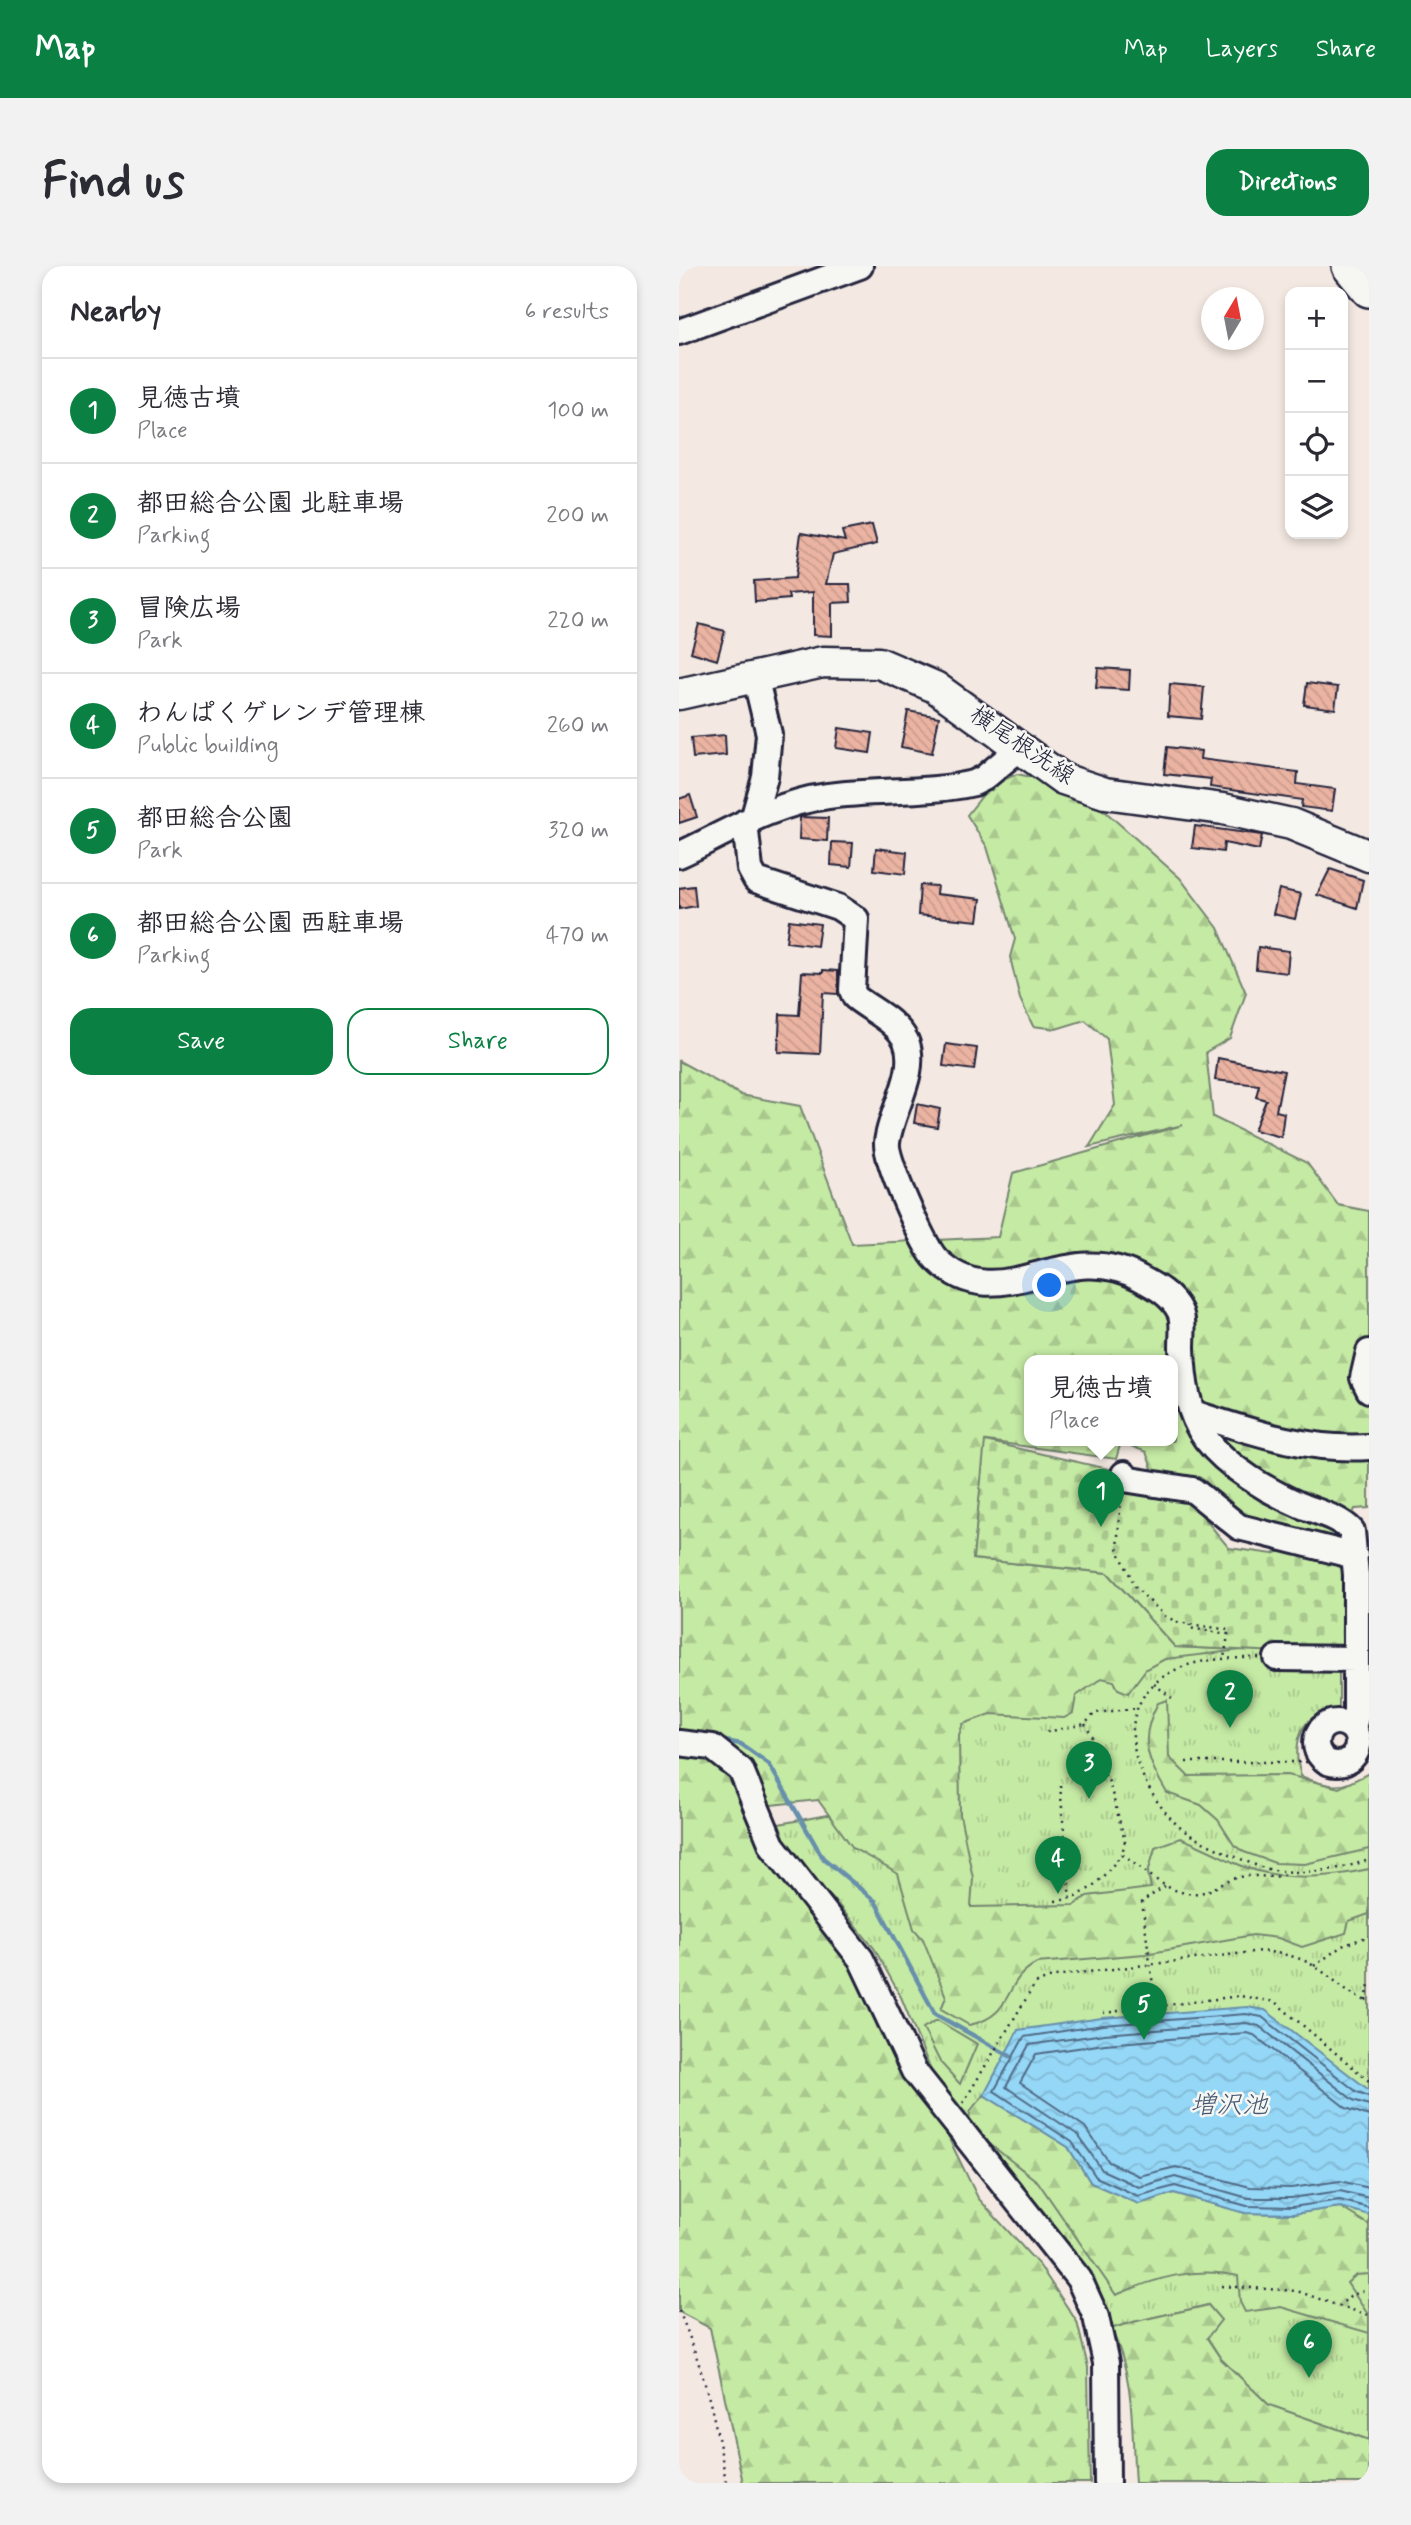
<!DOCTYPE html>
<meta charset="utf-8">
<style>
body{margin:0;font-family:Mynerve,"Klee One",sans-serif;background:#f2f2f3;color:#2b2b33}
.controls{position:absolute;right:21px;top:21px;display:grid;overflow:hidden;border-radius:14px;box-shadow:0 4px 10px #0003}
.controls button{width:63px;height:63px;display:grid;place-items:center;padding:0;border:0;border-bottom:2px solid #e1e1e2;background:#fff;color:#2b2b33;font:35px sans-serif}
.compass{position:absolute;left:522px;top:21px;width:63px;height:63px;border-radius:50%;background:#fff;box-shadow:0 4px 10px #0003;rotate:10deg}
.you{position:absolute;left:371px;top:1020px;width:24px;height:24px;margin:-18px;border:5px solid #fff;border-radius:50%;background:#1a73e8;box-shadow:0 0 0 10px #1a73e833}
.badge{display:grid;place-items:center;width:46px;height:46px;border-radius:50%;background:#0b8043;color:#fff;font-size:23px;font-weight:700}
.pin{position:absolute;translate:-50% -58px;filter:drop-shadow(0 2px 4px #0008)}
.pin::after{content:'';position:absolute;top:37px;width:24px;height:21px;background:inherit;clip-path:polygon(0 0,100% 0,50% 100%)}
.popup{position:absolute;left:345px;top:1089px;width:154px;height:91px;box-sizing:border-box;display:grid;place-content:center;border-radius:14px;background:#fff;filter:drop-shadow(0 2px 5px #0005);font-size:23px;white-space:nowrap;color:#7c7c81}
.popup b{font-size:26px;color:#2b2b33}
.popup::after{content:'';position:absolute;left:50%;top:100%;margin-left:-14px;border:14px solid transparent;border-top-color:#fff}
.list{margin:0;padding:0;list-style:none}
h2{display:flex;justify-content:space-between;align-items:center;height:91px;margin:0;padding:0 28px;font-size:30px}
h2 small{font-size:23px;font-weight:400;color:#7c7c81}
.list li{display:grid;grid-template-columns:46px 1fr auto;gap:21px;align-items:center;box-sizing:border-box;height:105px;padding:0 28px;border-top:2px solid #e1e1e2}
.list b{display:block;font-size:26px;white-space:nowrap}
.list p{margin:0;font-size:23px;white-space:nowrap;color:#7c7c81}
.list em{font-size:23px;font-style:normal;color:#7c7c81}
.actions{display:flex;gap:14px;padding:21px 28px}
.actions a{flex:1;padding:16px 0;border:2px solid #0b8043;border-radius:21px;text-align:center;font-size:24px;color:#0b8043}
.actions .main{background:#0b8043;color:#fff}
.icon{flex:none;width:38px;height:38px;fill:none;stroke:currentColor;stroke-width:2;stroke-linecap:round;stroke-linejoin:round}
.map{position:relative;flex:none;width:690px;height:2217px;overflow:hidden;border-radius:21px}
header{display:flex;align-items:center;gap:42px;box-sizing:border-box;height:98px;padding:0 35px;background:#0b8043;color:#fff}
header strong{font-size:33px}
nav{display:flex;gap:38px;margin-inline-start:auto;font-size:24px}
.intro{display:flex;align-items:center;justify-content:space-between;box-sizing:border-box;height:168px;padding:0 42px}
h1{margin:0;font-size:49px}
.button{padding:18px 32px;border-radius:21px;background:#0b8043;color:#fff;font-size:24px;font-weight:700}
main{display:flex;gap:42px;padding:0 42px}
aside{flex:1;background:#fff;border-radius:21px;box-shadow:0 4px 10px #0003}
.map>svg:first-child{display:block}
.grass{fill:url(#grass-tufts);stroke:#748670;stroke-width:2}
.forest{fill:url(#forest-firs);stroke:#748670;stroke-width:2;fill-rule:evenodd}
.cemetery{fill:url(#cemetery-stones);stroke:#748670;stroke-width:2}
.water{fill:url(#water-waves);stroke:#678fab;stroke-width:2}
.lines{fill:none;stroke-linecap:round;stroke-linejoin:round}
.shore{stroke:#506a86;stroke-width:2}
.stream{stroke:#678fab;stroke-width:4.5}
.building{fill:url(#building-back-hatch);stroke:#22223b;stroke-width:2}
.minor-casing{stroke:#22223b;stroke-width:30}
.major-casing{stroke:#22223b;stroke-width:35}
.highway-casing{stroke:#22223b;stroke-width:40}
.path{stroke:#22223b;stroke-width:2.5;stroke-dasharray:2 5;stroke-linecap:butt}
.minor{stroke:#f6f6f2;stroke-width:24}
.major{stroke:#f6f6f2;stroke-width:30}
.highway{stroke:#f6f6f2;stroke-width:35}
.labels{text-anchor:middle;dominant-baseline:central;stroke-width:5;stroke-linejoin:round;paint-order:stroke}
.street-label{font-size:24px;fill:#22223b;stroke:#f6f6f2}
.water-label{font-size:26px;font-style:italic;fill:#445873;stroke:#f6f6f2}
</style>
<header>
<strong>Map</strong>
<nav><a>Map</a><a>Layers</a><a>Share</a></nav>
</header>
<div class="intro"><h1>Find us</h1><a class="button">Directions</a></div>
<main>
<aside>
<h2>Nearby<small>6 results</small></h2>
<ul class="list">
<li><span class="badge">1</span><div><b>見徳古墳</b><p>Place</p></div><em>100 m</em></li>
<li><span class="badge">2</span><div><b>都田総合公園 北駐車場</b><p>Parking</p></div><em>200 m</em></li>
<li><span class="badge">3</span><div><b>冒険広場</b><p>Park</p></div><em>220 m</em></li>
<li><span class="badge">4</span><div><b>わんぱくゲレンデ管理棟</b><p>Public building</p></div><em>260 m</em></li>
<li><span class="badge">5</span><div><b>都田総合公園</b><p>Park</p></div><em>320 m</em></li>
<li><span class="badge">6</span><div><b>都田総合公園 西駐車場</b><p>Parking</p></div><em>470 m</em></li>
</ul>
<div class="actions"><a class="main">Save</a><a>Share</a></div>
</aside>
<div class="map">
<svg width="690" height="2217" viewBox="0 0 690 2217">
<defs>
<pattern id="grass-tufts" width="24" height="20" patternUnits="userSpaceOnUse" patternTransform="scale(1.75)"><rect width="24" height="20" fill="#c5eaa4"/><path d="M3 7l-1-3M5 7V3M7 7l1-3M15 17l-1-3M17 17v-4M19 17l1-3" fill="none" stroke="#a9c88e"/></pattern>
<pattern id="forest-firs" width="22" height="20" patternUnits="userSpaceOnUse" patternTransform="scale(1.75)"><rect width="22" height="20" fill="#c5eaa4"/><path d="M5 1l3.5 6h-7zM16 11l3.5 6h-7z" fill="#a9c88e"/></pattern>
<pattern id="cemetery-stones" width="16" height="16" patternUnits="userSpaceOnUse" patternTransform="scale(1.75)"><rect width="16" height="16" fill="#c5eaa4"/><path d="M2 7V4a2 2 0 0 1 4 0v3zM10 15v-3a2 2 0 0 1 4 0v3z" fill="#a9c88e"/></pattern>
<pattern id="water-waves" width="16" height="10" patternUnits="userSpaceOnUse" patternTransform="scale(1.75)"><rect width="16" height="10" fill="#95d7f6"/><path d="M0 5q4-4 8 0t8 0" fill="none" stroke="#80b8d4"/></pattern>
<pattern id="building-back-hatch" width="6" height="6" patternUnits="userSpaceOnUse" patternTransform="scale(1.75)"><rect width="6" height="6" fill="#ebb3a2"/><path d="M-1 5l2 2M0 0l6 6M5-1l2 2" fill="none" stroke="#c99a8c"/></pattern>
</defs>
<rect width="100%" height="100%" fill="#f4e9e2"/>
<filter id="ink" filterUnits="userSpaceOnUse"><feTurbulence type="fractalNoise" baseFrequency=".0143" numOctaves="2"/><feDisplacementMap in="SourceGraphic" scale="14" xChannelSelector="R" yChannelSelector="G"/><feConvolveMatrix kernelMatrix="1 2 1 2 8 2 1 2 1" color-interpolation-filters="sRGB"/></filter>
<g filter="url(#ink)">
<!-- grass -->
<path class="grass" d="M496 1381 660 1388V1446C653 1447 643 1447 637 1450 615 1462 616 1491 622 1510 649 1522 665 1524 690 1507V2174L590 2139 542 2093 528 2071 541 2054 529 2039C496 2048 465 2051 432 2063L402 1996 257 1817 222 1731 195 1682 156 1635 84 1561 175 1544 258 1448 387 1424Z"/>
<!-- forest -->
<path class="forest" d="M338 508 385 518 428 547 501 612 539 662 567 727 551 772 527 786 534 851 628 897 659 939 690 945V1242L676 1243 661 1281 564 1257 475 1208 467 1186 442 1176 437 1193 307 1175 294 1293 429 1307 496 1381 562 1384 486 1393 467 1403 449 1427 439 1423 435 1415 423 1412 397 1430 394 1447 385 1452 312 1448 284 1458 280 1469 281 1549 294 1612 292 1641 395 1639 408 1630 472 1622 469 1607 476 1581 501 1572C520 1579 537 1588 556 1597 598 1616 645 1613 690 1603V1648L670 1655 667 1667 623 1681 599 1672 574 1669 466 1688 358 1697C322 1715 337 1750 290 1759L262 1743 267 1731 244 1673 235 1663 219 1608 174 1582 139 1534 92 1539 83 1554 182 1693 299 1932 361 2000 398 2056 409 2101 411 2217H64L31 2062 0 2046V795L62 829 121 840 173 978 319 971 334 907 504 859 410 881 436 839 428 773 406 754 377 763 354 760 341 733 331 691 336 673 308 581 288 549 311 520ZM350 1095H494V1175H350Z
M488 1434 490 1491 509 1510 609 1509 660 1522 690 1507V1583L626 1598 596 1597 565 1586 555 1579 539 1554 522 1539 488 1527C468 1493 459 1473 479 1437Z
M258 1754 298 1778 281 1818 261 1796 244 1762Z
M305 1829 389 1881 412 1917 460 1938 495 1927 566 1947 614 1948 661 1941 690 1959V2008L677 2009 668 2017 690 2050V2067L602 2041 566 2046 561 2036 559 2010C516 2000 477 2012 437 2029L359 1916 293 1864C286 1847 293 1842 305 1829Z
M529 2039 542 2054 528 2072 542 2093 590 2139 690 2174V2217H456C452 2163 457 2113 432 2063 465 2051 496 2048 529 2039Z"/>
<!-- cemetery -->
<path class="cemetery" d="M306 1175 438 1205 507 1230 550 1282 594 1288 602 1285 661 1300 666 1310V1389L496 1381 429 1307 294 1293Z"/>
<!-- water -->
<path class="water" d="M568 1741 586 1744 690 1824V1949L661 1941 614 1948 566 1947 495 1927 460 1938 412 1917 389 1881 305 1829 339 1764 423 1752Z"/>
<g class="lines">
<!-- shore -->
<path class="shore" d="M690 1830 678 1826 583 1751 567 1748 424 1759 345 1771 315 1825 393 1876 417 1911 459 1930 496 1920 568 1940 613 1941 661 1934 690 1942
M690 1839 674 1834 580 1760 567 1757 425 1768 350 1779 327 1821 399 1869 423 1904 460 1921 496 1911 569 1932H612L661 1925 690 1932
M690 1850 667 1842 575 1769 567 1767 426 1778 357 1788 341 1817 406 1861 430 1896 460 1910 497 1901 571 1921 612 1922 661 1915 690 1922"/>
<!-- stream -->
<path class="stream" d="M41 1474 62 1478 90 1498 144 1592 196 1635 256 1748 331 1790"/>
</g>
<!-- building -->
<path class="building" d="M193 259 198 278 154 288 147 318H171L172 336 153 337V370L134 369V326L109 328 110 333 76 336 75 315 116 312 122 267 166 275 163 265Z
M20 358 46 365 38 394 12 386Z
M419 402 451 404 450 424 417 422Z
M628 417 659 421 656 443 625 439Z
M491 418 525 421 522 453 489 450Z
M229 445 260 451 253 487 222 481Z
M160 462 194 467 191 487 157 482Z
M46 469 47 489 14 492 12 472Z
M488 481 522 485 521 493 619 506 618 518 656 523 653 545 622 541 623 534 531 521 532 513 485 508Z
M11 529 18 551 0 557V533Z
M121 551 149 552 148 575 120 573Z
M516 560 583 569 580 584 545 577 544 586 513 582Z
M153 576 174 577 172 601 152 599Z
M197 582 228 586 226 608 195 604Z
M651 603 684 614 678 642 638 629Z
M241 619 258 620 257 628 302 633 299 655 239 649Z
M15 620 17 640 0 643V622Z
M600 623 622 628 616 653 594 648Z
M110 654 141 658 138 680 107 676Z
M579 681 610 685 608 707 577 703Z
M144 704 159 705V728L144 727 141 788 99 786 101 748 120 749 123 706 144 707Z
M267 778 298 782 295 804 264 800Z
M539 792 605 805 597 845 605 847 602 871 575 864 587 834 577 831 580 819 536 814Z
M238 838 261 843 258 861 235 857Z"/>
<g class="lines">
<defs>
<path id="minor" d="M0 66 181 0
M75 550 86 511 90 468 76 410
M66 556 71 603 77 614 159 641 177 653 173 724 176 731C192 744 218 755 227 775 240 807 211 845 208 877 206 893 245 981 257 993 320 1056 383 969 461 1012 476 1020 493 1029 501 1046 505 1055 503 1071 503 1082 504 1113 508 1147 527 1173 548 1201 590 1226 621 1239 638 1246 660 1251 673 1265L677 1309V1451L674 1462
M0 589C49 566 95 537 149 530 197 523 248 528 295 517L305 512 341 482
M690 1086 684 1112 690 1124
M514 1147C573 1166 627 1185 690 1181
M445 1208V1213L514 1224 560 1261 676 1290
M598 1392 677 1393
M637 1477a21 21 0 1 1 42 0a21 21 0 1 1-42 0Z
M0 1477 33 1481 62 1504 93 1579 182 1693 235 1805 400 2013 417 2051 427 2097 428 2217"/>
<path id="major" d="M0 428 144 396 200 397 256 421 384 513 426 527 544 543 612 558 690 590"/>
<path id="highway" d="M671 0 690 23"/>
</defs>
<!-- minor casing -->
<use href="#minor" class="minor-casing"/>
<!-- major casing -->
<use href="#major" class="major-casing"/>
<!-- highway casing -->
<use href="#highway" class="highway-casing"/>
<!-- path -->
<path class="path" d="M442 1233 438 1282 457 1322 486 1350 498 1356 550 1364 545 1392
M511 1358 510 1362 549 1368
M580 1392C549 1392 514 1392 487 1409 426 1447 460 1526 503 1563 517 1574 535 1581 550 1588 565 1594 580 1602 595 1604 627 1609 660 1604 690 1594
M475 1418 493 1432
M406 1458 422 1486 420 1497 430 1516 446 1575 443 1588C467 1603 488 1631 520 1627 534 1625 547 1614 561 1611 578 1607 593 1615 609 1607
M368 1466 406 1458 416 1447 459 1442
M507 1496H631
M381 1519 391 1634
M376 1635C409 1632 423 1612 443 1588
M635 1700 663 1680 690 1670
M687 1735 690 1718
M477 1742 463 1636 486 1620
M424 1747 561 1730 596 1736 690 1815
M284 1837 353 1723 359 1716 376 1710 582 1685C600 1687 620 1690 635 1700 655 1712 668 1728 690 1736
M543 2020 618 2025 660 2040 671 2030 684 2025 690 2027
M660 2040 690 2049
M0 2045C24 2101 38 2157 47 2217"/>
<!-- minor -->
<use href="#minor" class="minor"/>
<!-- major -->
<use href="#major" class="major"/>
<!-- highway -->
<use href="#highway" class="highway"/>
</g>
</g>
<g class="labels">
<!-- street labels -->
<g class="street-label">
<text transform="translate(343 480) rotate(34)">横尾根洗線</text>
</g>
<!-- water labels -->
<g class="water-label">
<text x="550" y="1840">増沢池</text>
</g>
</g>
</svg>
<div class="controls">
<button>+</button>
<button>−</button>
<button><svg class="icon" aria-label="locate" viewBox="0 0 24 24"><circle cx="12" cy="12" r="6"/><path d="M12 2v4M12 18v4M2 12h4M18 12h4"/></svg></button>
<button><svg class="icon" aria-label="layers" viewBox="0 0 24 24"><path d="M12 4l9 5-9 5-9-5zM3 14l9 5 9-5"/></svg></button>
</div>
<svg class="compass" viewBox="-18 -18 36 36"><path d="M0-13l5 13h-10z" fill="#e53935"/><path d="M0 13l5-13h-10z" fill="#7c7c81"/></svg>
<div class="you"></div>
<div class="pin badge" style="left:422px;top:1261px">1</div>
<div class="popup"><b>見徳古墳</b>Place</div>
<div class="pin badge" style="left:551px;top:1462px">2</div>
<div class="pin badge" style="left:410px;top:1533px">3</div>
<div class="pin badge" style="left:379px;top:1628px">4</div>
<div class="pin badge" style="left:465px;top:1774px">5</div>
<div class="pin badge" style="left:630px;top:2112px">6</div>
</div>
</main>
